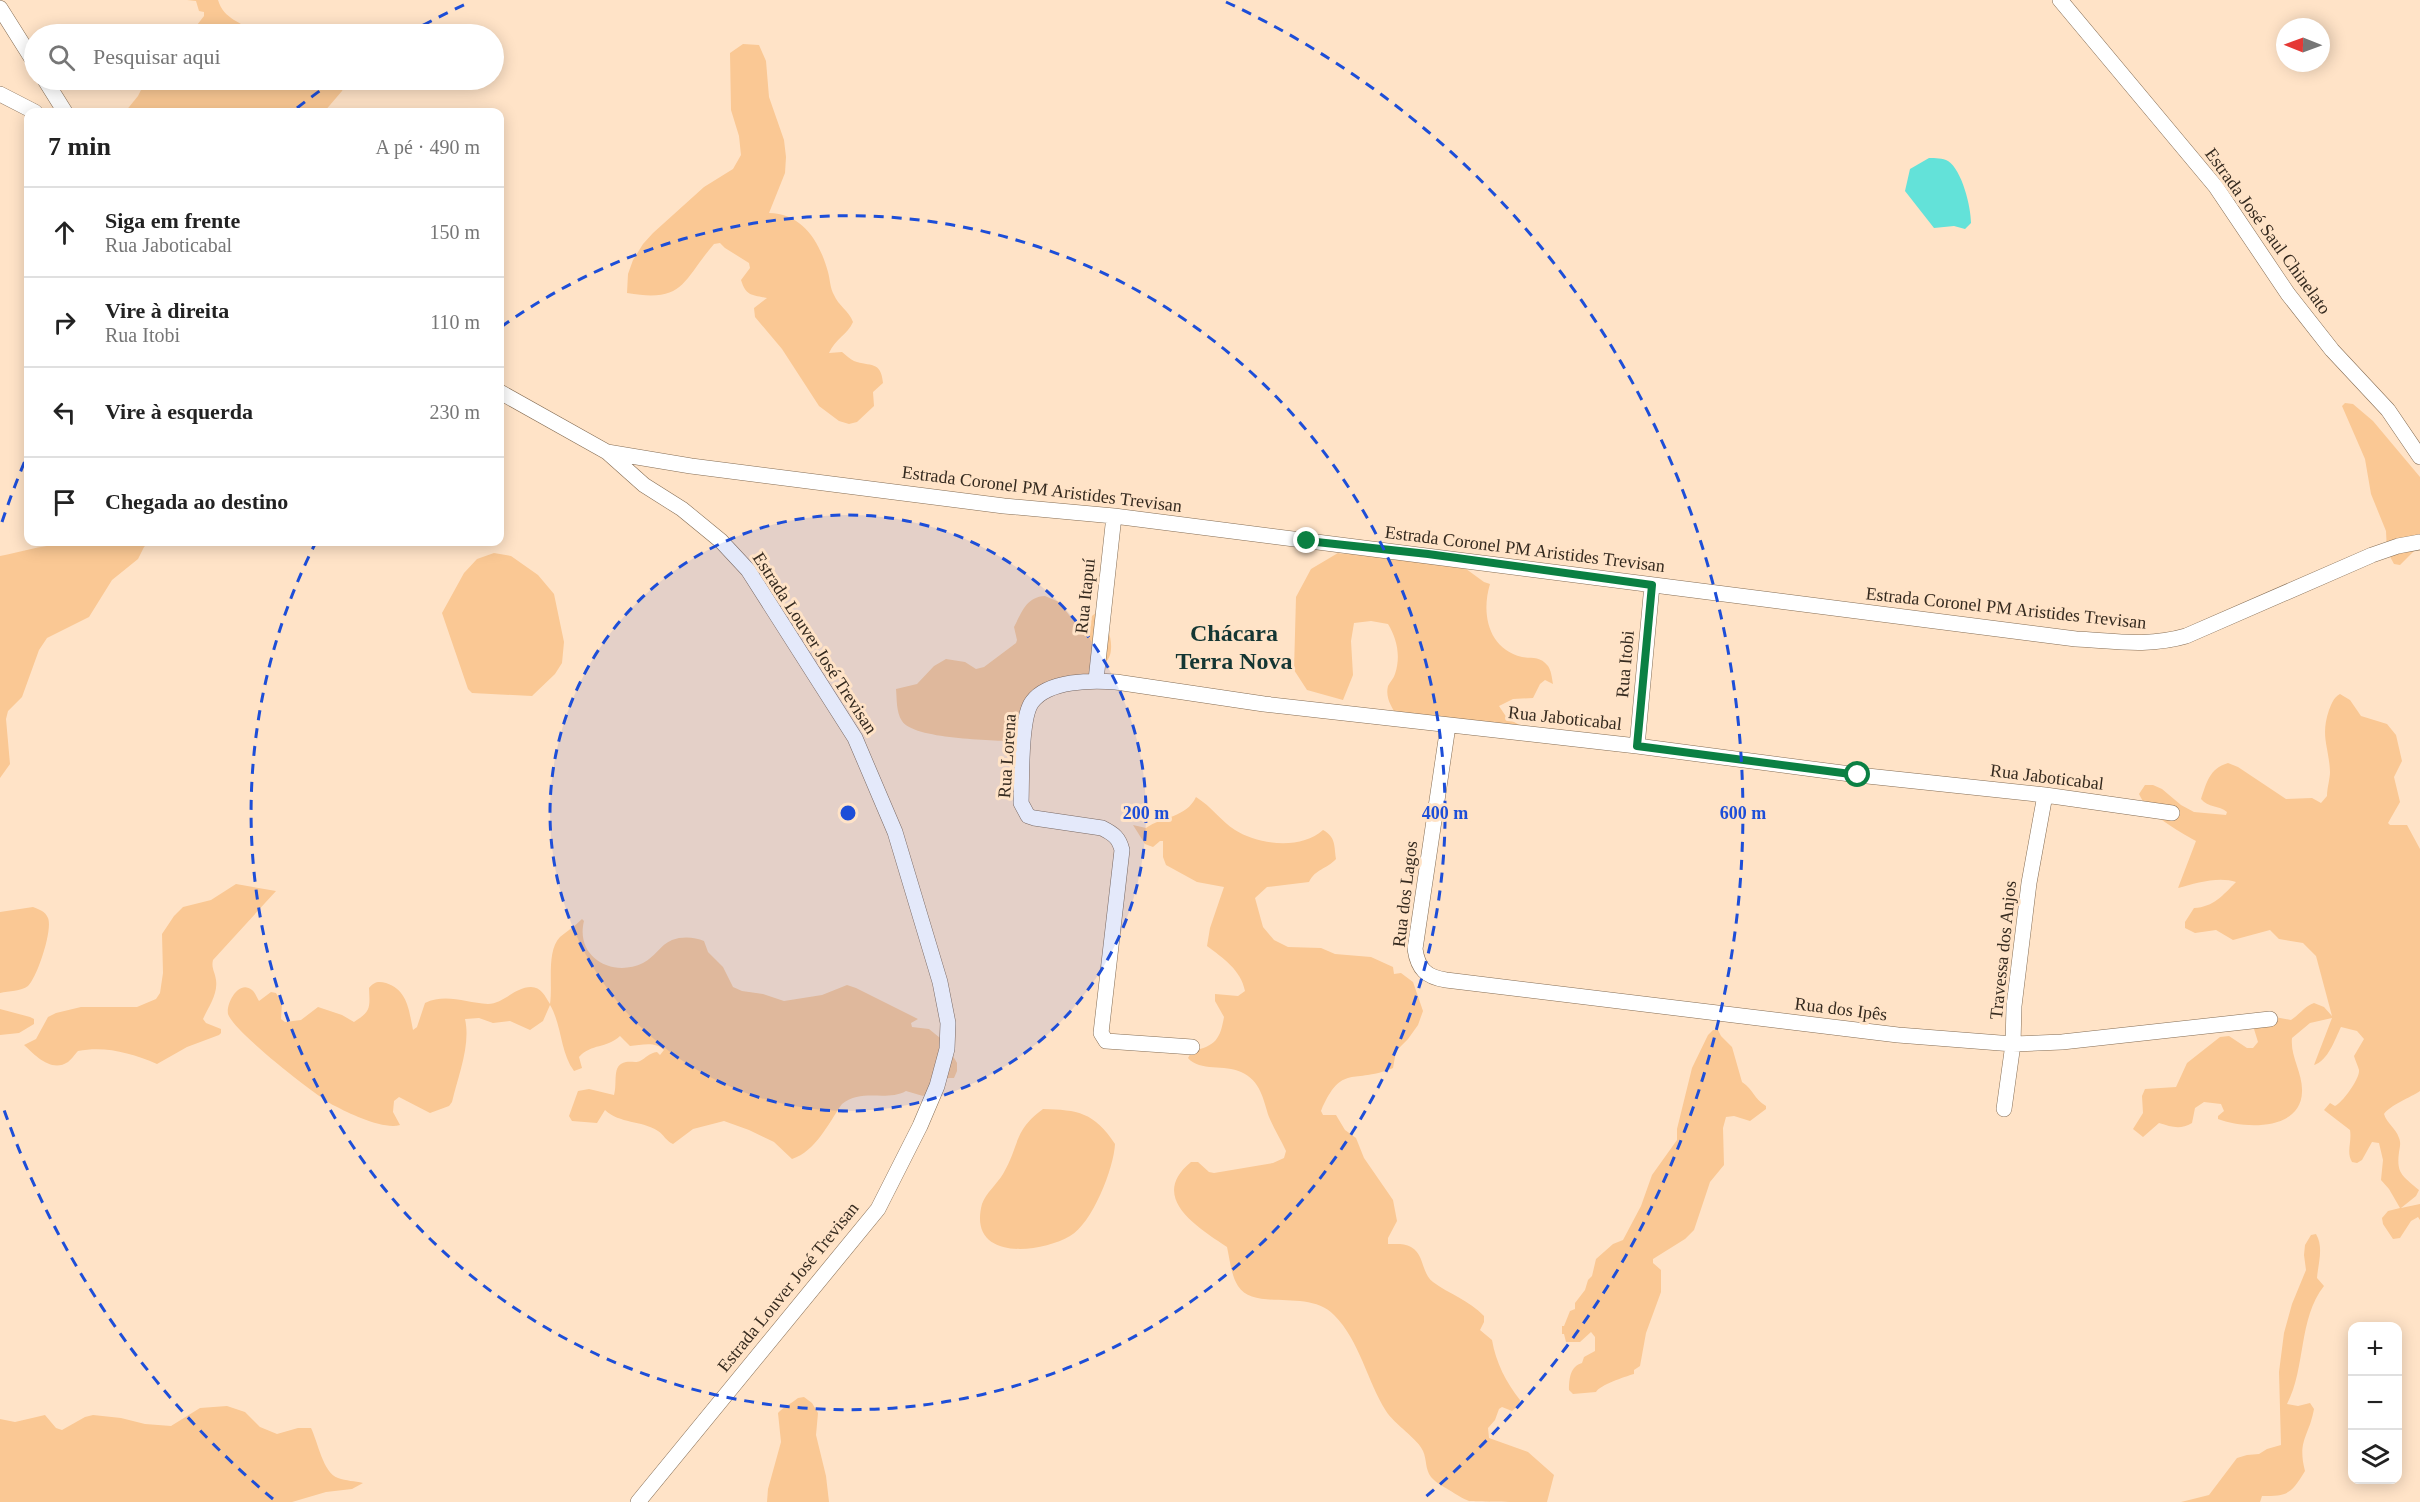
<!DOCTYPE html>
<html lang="pt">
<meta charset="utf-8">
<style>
body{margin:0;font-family:"Times New Roman",serif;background:#f2f2f2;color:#222}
.controls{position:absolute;right:18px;bottom:18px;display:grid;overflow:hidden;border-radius:12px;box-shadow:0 3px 15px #0003}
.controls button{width:54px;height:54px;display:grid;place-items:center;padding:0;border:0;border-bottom:2px solid #e0e0e0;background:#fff;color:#222;font:30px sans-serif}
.compass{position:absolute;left:2276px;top:18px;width:54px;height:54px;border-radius:50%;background:#fff;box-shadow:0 3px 15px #0003;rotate:271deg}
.stop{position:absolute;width:18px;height:18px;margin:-14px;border:4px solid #0b8043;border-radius:50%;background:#fff}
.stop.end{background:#0b8043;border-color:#fff;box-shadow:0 2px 6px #0008}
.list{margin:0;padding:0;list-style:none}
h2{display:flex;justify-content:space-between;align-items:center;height:78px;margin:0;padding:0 24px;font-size:26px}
h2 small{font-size:20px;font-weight:400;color:#767676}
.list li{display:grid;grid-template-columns:39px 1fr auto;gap:18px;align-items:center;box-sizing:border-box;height:90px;padding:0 24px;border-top:2px solid #e0e0e0}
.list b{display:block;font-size:22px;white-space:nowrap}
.list p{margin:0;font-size:20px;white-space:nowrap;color:#767676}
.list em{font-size:20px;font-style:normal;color:#767676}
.icon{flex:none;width:33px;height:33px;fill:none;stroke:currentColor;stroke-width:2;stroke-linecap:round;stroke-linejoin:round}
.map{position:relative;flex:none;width:2420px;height:1502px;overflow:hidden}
.search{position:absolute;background:#fff;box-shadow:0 3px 15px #0003;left:24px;top:24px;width:480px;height:66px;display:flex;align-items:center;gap:15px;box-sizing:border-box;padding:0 21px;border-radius:33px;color:#767676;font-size:22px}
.panel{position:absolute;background:#fff;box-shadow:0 3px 15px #0003;left:24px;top:108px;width:480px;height:438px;border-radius:12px}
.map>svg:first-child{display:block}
.green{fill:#fac894}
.water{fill:#63e2d9}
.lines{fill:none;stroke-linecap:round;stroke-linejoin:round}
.minor-casing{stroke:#856d54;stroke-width:16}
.minor{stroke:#fff;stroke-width:15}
.route{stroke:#0b8043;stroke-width:8}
.ring{fill:none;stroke:#1d4ed8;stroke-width:3;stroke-dasharray:10 8}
.labels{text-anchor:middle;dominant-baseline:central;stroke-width:6;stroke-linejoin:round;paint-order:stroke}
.street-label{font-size:18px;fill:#352a1f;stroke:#ffe3c7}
.district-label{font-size:24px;font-weight:bold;fill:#143633;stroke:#ffe3c7}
.centre{fill:#1d4ed8;stroke:#ffe3c7;stroke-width:3}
.ring-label{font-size:18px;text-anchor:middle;font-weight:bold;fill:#1d4ed8;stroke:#ffe3c7;stroke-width:6;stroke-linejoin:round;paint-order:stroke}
</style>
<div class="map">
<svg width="2420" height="1502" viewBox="0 0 2420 1502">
<rect width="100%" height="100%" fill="#ffe3c7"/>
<!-- green -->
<path class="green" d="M187 0H218C224 20 241 21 256 34H190L204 16V12L199 11 196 1Z
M743 44 759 45 766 61 769 97 784 140 786 157 785 173 769 213C802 213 820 242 828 272 830 279 830 288 834 295 838 305 849 311 853 322 848 334 835 339 829 353L842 352C846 355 850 359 854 361 870 367 881 360 883 383L873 392 874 406 857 422 849 424 839 421 819 406 782 349 755 317 754 308 767 298C752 295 746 296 741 280L750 268 749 263 725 248 720 243 714 244C682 281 685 303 627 293L628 274 633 260 643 244 653 233 704 187 733 169 741 155 739 136 731 110 730 53Z
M146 80H283L286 83C304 86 325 86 343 81L345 84 342 91 324 112H125L138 96Z
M2345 403 2353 404 2373 421 2420 477V545L2400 565 2394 564 2387 551 2386 531 2371 494 2365 459 2342 406Z
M112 542H149L144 547 138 559 112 580 89 617 47 638 39 650 22 697 8 711 6 719 10 764 0 778V556C20 552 40 546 61 544 78 541 95 547 112 542Z
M1386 548 1451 558 1484 582 1490 584C1481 613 1488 649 1522 657 1533 659 1540 656 1548 666 1551 670 1552 678 1553 684L1545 680 1540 684 1533 698 1513 699 1499 706 1507 718 1521 726 1398 717C1392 708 1385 698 1388 686 1390 682 1394 678 1395 674 1401 656 1397 639 1388 624L1371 621 1354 623 1351 641 1353 675 1343 700 1307 690 1294 670 1296 597 1311 569 1338 553 1344 554Z
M494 553 511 556 538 575 554 594 564 642 562 663 555 674 532 696 472 693 468 689 442 613 464 573 477 559Z
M1045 596 1059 602 1076 624 1083 623 1097 612 1105 617C1107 626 1112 639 1111 649 1110 678 1056 680 1039 704 1031 715 1031 731 1021 742 997 740 914 740 902 721 896 712 897 699 896 689L917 684 934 666 946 659 965 662 976 669 984 667 1016 643 1017 640 1014 627C1022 612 1026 597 1045 596Z
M2340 694 2350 700 2361 716 2387 724 2396 735 2402 761 2394 777 2400 802 2388 823 2390 825H2407L2420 849V1091C2411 1097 2389 1106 2384 1114 2387 1124 2396 1128 2399 1138 2401 1143 2400 1146 2399 1152 2396 1174 2403 1176 2419 1190L2416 1196 2401 1208 2420 1204V1220L2418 1217 2411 1221 2400 1238 2393 1239 2383 1224 2382 1218 2388 1211 2400 1208 2389 1189 2381 1180 2383 1160 2379 1143 2372 1142 2362 1160 2357 1163 2352 1162C2346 1152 2352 1142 2350 1130L2324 1110 2330 1103 2335 1106C2342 1103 2360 1079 2359 1070 2358 1066 2355 1060 2354 1056L2364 1039 2357 1031 2341 1027C2335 1039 2328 1061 2314 1065L2332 1018 2310 1023 2292 1038C2290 1057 2303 1073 2302 1092 2301 1131 2244 1129 2218 1119V1116L2224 1111 2221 1104 2204 1102 2195 1108 2192 1123C2180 1130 2172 1127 2159 1123L2143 1137 2133 1129 2143 1113 2142 1096 2145 1089 2176 1087 2187 1063 2220 1037 2229 1036 2247 1048H2253L2258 1042 2254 1029 2257 1018 2270 1016 2291 1020C2299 1015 2305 1006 2314 1003L2324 1007 2332 1016 2316 956 2303 943 2279 939 2270 930 2233 940 2216 930 2195 933 2185 928V922L2194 908C2214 907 2223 895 2236 882 2219 876 2196 883 2178 888L2196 841C2177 830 2148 815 2139 794L2145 785H2153L2162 789 2181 805 2194 812 2226 815 2227 812C2219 805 2208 808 2201 799 2207 782 2209 769 2228 763L2238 767 2286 799 2312 798 2321 803 2327 796C2327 788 2330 779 2330 772 2329 746 2320 737 2329 710 2332 703 2333 698 2340 694Z
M1196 797C1212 807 1221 821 1235 830 1259 845 1301 850 1323 830 1336 837 1334 846 1336 859 1327 869 1315 869 1309 882L1267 887 1255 898 1263 927 1274 940 1288 947 1321 948 1335 954 1371 957 1393 967 1394 974 1401 973 1413 982 1423 1011 1418 1025 1408 1039 1396 1051 1393 1068C1353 1085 1342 1062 1321 1111L1323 1115H1336L1345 1130 1356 1138 1364 1158 1393 1200 1397 1221 1388 1238V1244C1395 1244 1405 1243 1411 1247 1425 1255 1421 1273 1433 1282 1449 1294 1469 1300 1484 1316V1322L1480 1330 1492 1340C1496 1363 1506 1382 1520 1400L1519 1405 1512 1411 1502 1407 1499 1409 1495 1420 1488 1428 1489 1438 1528 1452 1554 1475 1547 1502C1531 1502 1481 1502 1469 1501 1463 1499 1456 1494 1449 1490 1443 1486 1436 1483 1431 1477 1425 1469 1427 1460 1423 1451 1419 1440 1394 1424 1386 1411 1367 1381 1360 1341 1334 1315 1308 1288 1254 1312 1238 1286 1231 1275 1230 1260 1227 1247 1197 1227 1148 1197 1191 1162H1198L1209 1172 1214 1173 1273 1163 1284 1158 1286 1151C1281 1140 1274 1129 1269 1117 1263 1099 1261 1081 1241 1072 1225 1064 1200 1072 1188 1058L1192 1051C1216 1046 1220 1039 1224 1017L1215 1001V994L1238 996 1245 991C1241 970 1223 958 1207 946L1210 928 1224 887 1197 882 1166 865 1163 857V841H1160L1153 847 1145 844 1133 825 1146 828C1163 816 1186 818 1196 797Z
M236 884 276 891 213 960C211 968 215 972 216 980 218 994 209 1006 203 1019L206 1023 221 1029V1033L219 1035 187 1047 157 1064C131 1053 106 1046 78 1051 75 1054 71 1060 68 1062 51 1073 35 1055 24 1045L36 1039 48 1017 56 1013 81 1007H137L156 999 160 993 163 973 162 934 174 916 183 907 211 900Z
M33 907C40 910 45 911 48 918 53 930 37 978 28 986 21 991 9 991 0 993V912Z
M582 919 584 921C575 957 612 978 643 963 655 957 660 945 672 940 682 936 695 937 704 941L708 952 723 967 733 987 742 991 763 994 784 1001 822 995 847 985 856 988 918 1019 911 1023 912 1027 929 1029 945 1042 957 1063V1071L954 1078H943L931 1091 923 1096 906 1091C886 1102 862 1088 842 1104 828 1124 816 1151 792 1159L774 1142 749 1130 724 1121 693 1129 673 1144C666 1141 664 1135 658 1131 641 1120 620 1124 605 1110L597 1123 572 1121 569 1116 578 1091 589 1089 614 1095C618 1082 611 1065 626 1062 631 1061 636 1063 640 1061 646 1058 649 1053 657 1052L660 1055 664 1050C656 1041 641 1045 630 1046L620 1036C606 1049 592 1043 579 1057L582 1068 574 1071C560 1052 562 1025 550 1005L543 1021 530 1030 510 1021 493 1023 479 1018 465 1019C471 1045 458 1076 452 1102L449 1106 430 1113 399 1097 394 1101 393 1112 400 1125C384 1130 350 1114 335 1106 317 1097 233 1031 228 1014 226 1003 239 979 252 990 255 992 257 998 259 1001L271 992 276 993 282 1003 281 1019 285 1022 301 1020 318 1007 342 1015 354 1022C371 1011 370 1008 369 988 374 982 378 981 386 983 408 990 409 1011 413 1030L417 1027 425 1003C446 993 466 1003 488 1004 503 1004 515 987 531 987 541 987 545 996 550 1004 553 986 546 951 560 937 567 931 575 926 582 919Z
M0 1009 30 1017 34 1019V1024L19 1033 0 1035Z
M1713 1030H1718L1721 1036 1732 1047 1742 1082C1754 1090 1753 1098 1766 1106V1109L1750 1121 1734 1116 1726 1117 1723 1128 1724 1165 1710 1182 1694 1230 1685 1239 1653 1259V1263L1661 1270V1292L1646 1333 1640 1366 1634 1370V1374C1624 1377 1600 1385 1596 1392L1573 1394 1569 1390C1569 1377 1571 1366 1582 1363L1584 1357 1595 1351V1337L1591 1332 1580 1342H1566L1564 1334H1562V1326H1564L1570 1311 1575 1309V1303L1585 1290 1588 1280 1592 1276 1596 1259 1613 1244 1623 1240 1641 1206 1652 1175 1677 1140V1129L1692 1068 1708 1035Z
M1043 1109C1078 1110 1094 1112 1115 1144 1114 1168 1092 1224 1070 1236 1039 1254 967 1261 982 1204 986 1193 997 1184 1003 1174 1020 1145 1013 1131 1043 1109Z
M2316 1234C2324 1247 2318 1264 2317 1278L2324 1286C2298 1319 2306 1368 2287 1404L2298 1406 2310 1403 2314 1409C2309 1437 2297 1440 2305 1471 2291 1494 2288 1496 2262 1496L2260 1502H2181L2209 1495 2237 1458 2247 1455 2259 1454 2267 1449 2281 1445 2279 1372 2284 1333 2292 1304 2306 1270 2304 1255 2305 1245 2311 1235Z
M804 1397 812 1403 818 1413 816 1435 826 1476 829 1502H767L768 1489 781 1442 778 1413C783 1407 791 1404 798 1398Z
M227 1406 245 1412 260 1427 277 1434 298 1428H311C318 1442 323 1473 338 1478 346 1481 355 1481 363 1483L352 1489 326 1492 292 1502H0V1419L15 1422 45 1415 56 1428 62 1430 85 1417 93 1415 121 1418 145 1424 171 1426 200 1408Z"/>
<!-- water -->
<path class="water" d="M1929 158C1935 158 1943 158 1948 161 1962 170 1971 207 1971 223L1965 229 1954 226 1934 228 1905 191 1910 169Z"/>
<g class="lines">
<defs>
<path id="minor" d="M2060 0 2216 187 2288 294 2332 350 2388 410 2420 457
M0 8 34 62
M45 80 65 112
M0 94 35 112
M500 392 607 452 644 485 682 509 721 541 748 570 855 738 895 832 940 982 948 1023 947 1049 937 1086 920 1126 878 1209 638 1502
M607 452 691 466 1004 506 1114 516 2076 639C2115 641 2148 647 2186 636L2372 555 2398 546 2420 542
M1096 680 1114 516
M1448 726 1415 949C1418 969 1426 977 1446 980L1898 1035 2013 1044 2062 1042 2270 1019
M1637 746 1652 585
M1192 1047 1106 1041 1101 1033 1122 850C1119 838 1114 834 1102 828L1034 818 1028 816 1021 803C1022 781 1020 718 1032 702 1048 680 1093 680 1116 682L1264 704 1637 746 1858 775 2045 795 2172 813
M2004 1109 2013 1044 2014 1006 2029 883 2045 795"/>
</defs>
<!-- minor casing -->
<use href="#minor" class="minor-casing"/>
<!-- minor -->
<use href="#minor" class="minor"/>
</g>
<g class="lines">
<!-- route -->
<path class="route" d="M1307 541 1428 554 1652 585 1637 746 1858 775"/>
</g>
<!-- distance rings -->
<circle cx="848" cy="813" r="298" fill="#1d4ed8" fill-opacity=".12"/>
<g class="ring">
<circle cx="848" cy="813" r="298"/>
<path d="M501 327A597 597 0 1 1 316 542"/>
<path d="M273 1499A895 895 0 0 1 2 1104M2 522A895 895 0 0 1 27 456M297 108A895 895 0 0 1 335 80M407 34A895 895 0 0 1 470 2M1226 2A895 895 0 0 1 1423 1499"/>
</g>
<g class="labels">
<!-- street labels -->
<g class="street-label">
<text transform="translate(2268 231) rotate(54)">Estrada José Saul Chinelato</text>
<text transform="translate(1042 489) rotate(7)">Estrada Coronel PM Aristides Trevisan</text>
<text transform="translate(1525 549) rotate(7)">Estrada Coronel PM Aristides Trevisan</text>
<text transform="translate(1085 596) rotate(-84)">Rua Itapuí</text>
<text transform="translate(2006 608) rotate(6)">Estrada Coronel PM Aristides Trevisan</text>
<text transform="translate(815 643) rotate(57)">Estrada Louver José Trevisan</text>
<text transform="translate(1625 664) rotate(-85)">Rua Itobi</text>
<text transform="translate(1565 718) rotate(6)">Rua Jaboticabal</text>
<text transform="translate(1007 756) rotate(-86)">Rua Lorena</text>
<text transform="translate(2047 777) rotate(7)">Rua Jaboticabal</text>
<text transform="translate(1405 894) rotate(-83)">Rua dos Lagos</text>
<text transform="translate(2003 950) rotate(-84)">Travessa dos Anjos</text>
<text transform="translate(1841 1009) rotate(7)">Rua dos Ipês</text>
<text transform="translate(788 1287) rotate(-51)">Estrada Louver José Trevisan</text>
</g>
<!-- district labels -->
<g class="district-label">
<text x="1234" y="633">Chácara<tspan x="1234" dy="28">Terra Nova</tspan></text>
</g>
</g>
<circle cx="848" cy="813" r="9" class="centre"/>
<g class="ring-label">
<text x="1146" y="819">200 m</text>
<text x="1445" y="819">400 m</text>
<text x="1743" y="819">600 m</text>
</g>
</svg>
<div class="controls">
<button>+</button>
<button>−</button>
<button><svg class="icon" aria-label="layers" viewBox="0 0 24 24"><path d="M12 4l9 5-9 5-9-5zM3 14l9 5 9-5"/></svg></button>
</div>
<svg class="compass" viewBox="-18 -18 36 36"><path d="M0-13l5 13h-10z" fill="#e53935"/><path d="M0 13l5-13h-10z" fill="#767676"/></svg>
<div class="stop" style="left:1858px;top:775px"></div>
<div class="stop end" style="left:1307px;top:541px"></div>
<div class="search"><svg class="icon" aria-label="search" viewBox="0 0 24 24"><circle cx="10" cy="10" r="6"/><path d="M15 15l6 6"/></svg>Pesquisar aqui</div>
<section class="panel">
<h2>7 min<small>A pé · 490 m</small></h2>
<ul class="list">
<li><svg class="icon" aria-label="ahead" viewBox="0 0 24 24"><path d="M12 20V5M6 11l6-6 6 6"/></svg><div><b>Siga em frente</b><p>Rua Jaboticabal</p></div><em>150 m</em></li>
<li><svg class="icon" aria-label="right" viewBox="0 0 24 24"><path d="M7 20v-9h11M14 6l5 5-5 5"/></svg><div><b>Vire à direita</b><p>Rua Itobi</p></div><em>110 m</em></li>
<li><svg class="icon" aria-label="left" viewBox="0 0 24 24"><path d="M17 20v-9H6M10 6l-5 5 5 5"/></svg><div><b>Vire à esquerda</b></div><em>230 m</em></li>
<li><svg class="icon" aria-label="arrive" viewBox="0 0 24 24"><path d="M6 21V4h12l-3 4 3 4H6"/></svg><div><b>Chegada ao destino</b></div></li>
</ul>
</section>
</div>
